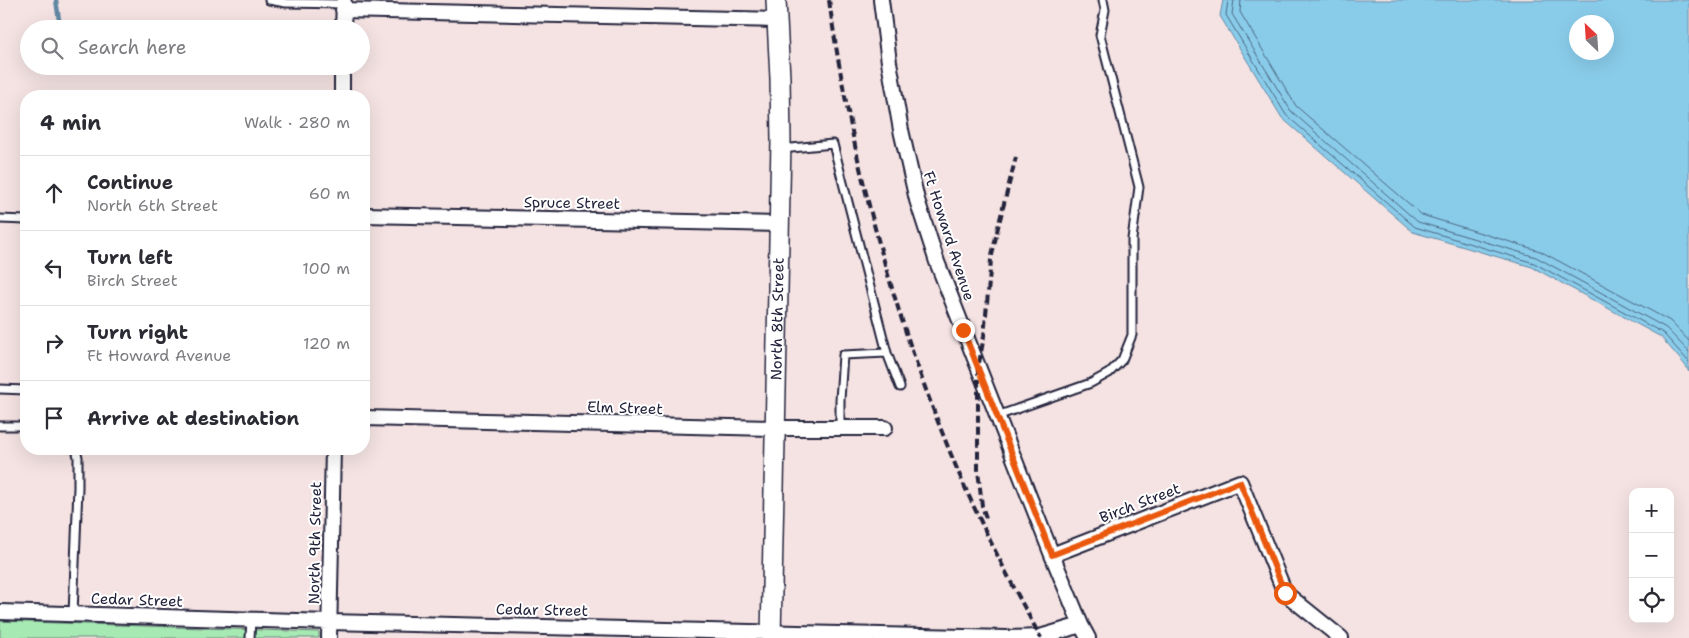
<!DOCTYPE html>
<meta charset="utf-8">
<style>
body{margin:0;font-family:"Shantell Sans",sans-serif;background:#f7f7f7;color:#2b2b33}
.controls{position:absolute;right:15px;bottom:15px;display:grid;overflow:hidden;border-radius:10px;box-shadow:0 5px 20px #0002}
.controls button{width:45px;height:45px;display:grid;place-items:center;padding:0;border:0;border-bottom:1px solid #e1e1e2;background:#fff;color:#2b2b33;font:25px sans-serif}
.compass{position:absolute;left:1569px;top:15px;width:45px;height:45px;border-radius:50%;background:#fff;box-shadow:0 5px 20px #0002;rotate:335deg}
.stop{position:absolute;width:15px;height:15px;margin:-11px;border:4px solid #ea580c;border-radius:50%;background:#fff}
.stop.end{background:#ea580c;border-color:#fff;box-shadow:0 1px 5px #0008}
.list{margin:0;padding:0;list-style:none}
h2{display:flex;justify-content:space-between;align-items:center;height:65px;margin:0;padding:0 20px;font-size:21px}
h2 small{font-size:16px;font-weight:400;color:#7c7c81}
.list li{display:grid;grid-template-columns:32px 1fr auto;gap:15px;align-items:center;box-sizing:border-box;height:75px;padding:0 20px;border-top:1px solid #e1e1e2}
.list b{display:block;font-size:19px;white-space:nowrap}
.list p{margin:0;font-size:16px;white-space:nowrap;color:#7c7c81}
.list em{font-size:16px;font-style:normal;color:#7c7c81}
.icon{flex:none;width:28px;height:28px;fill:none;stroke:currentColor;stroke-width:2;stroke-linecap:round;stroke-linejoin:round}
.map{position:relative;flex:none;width:1689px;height:638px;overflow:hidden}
.search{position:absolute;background:#fff;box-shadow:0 5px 20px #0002;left:20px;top:20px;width:350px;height:55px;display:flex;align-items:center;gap:12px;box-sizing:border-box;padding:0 18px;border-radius:28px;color:#7c7c81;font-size:19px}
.panel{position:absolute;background:#fff;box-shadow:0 5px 20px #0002;left:20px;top:90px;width:350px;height:365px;border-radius:20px}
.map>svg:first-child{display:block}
.green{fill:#a6e9b3;stroke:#648677}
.water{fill:#89ccea;stroke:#6088a4;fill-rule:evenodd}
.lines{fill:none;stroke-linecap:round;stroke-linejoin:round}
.shore{stroke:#4b6681;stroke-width:1}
.stream{stroke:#6088a4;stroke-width:4.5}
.lane-casing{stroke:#22223b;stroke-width:11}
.street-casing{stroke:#22223b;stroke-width:18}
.secondary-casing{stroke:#22223b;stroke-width:22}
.lane{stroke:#fff;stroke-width:7}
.street{stroke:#fff;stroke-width:14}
.secondary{stroke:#fff;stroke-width:19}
.rail{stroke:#22223b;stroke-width:4;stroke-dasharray:8 4;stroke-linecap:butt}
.route{stroke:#ea580c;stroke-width:6}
.labels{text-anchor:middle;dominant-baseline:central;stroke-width:4;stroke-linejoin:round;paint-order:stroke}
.street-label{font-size:15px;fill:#22223b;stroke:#fff}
</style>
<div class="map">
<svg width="1689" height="638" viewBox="0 0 1689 638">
<rect width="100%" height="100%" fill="#f5e3e3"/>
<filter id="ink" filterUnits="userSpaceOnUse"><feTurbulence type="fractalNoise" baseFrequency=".02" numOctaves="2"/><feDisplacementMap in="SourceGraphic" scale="10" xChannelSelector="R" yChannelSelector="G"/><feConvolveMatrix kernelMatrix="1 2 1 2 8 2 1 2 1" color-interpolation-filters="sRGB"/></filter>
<g filter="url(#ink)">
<!-- green -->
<path class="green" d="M0 621 319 632V638H0Z"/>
<!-- water -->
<path class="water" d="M1223 0H1689V372L1685 365 1661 337 1532 267 1413 232 1282 118 1220 16ZM1576 22H1606V52H1576Z"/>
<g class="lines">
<!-- shore -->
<path class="shore" d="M1228 0 1226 15 1286 115 1415 227 1534 263 1663 333 1689 362
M1234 0 1232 14 1291 111 1418 222 1536 257 1666 328 1689 352
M1241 0 1240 12 1296 106 1422 215 1540 251 1670 321 1689 341"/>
<!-- stream -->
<path class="stream" d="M56 0 59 20 65 25V29"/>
<defs>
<path id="lane" d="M269 0 286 3 344 4
M781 149 833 144 887 353
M0 219 26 220
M0 389 26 390
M997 416 1091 383 1109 373 1122 360 1132 335V239L1139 187 1100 35 1105 10 1103 0
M0 426H26
M840 428V400L843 355 887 353 900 387
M73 614 78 487V457L76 449
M250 638 251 619"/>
<path id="street" d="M881 0 889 62 901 130 917 200 937 262 1052 555 1081 625 1088 638
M343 10 778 20
M343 29 344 2
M342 96V66
M364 215 779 224
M364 418 775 428H885
M1052 555 1240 482 1285 593 1341 638
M0 612 329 622 1006 638 1040 637 1081 625
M329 638 333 449"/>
<g id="secondary">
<path id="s1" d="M771 638 781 141 780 78 776 0"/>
</g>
</defs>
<!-- lane casing -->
<use href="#lane" class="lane-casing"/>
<!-- street casing -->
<use href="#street" class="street-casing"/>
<!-- secondary casing -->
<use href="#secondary" class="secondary-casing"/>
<!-- lane -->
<use href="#lane" class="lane"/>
<!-- street -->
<use href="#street" class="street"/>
<!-- secondary -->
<use href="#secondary" class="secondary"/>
<!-- rail -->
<path class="rail" d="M829 0C852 164 895 323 960 476 984 531 1012 585 1041 638
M986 518 982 506 978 470V369L984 336 991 260 998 227 1016 157"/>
</g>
</g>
<g class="lines" filter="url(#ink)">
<!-- route -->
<path class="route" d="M963 330 1052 555 1240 482 1285 593"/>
</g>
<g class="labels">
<!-- street labels -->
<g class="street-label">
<text transform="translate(572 203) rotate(1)">Spruce Street</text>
<text transform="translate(949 236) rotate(72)">Ft Howard Avenue</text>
<text stroke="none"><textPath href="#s1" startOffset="319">North 8th Street</textPath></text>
<text transform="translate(625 408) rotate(2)">Elm Street</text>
<text transform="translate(1140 503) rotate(-21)">Birch Street</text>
<text transform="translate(315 543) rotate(-89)">North 9th Street</text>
<text transform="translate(137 600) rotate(2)">Cedar Street</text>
<text transform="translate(542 610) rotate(1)">Cedar Street</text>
</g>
</g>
</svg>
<div class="controls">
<button>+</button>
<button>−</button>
<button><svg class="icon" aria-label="locate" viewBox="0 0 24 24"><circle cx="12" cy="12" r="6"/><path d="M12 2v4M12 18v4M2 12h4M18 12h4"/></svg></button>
</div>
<svg class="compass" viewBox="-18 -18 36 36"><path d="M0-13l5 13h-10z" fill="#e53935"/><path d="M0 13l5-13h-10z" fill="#7c7c81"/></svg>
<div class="stop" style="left:1285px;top:593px"></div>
<div class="stop end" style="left:963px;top:330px"></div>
<div class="search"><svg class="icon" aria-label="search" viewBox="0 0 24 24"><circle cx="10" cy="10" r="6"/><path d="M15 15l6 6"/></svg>Search here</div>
<section class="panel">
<h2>4 min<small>Walk · 280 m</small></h2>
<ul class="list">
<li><svg class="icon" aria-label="ahead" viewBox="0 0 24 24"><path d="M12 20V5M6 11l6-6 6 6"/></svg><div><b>Continue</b><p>North 6th Street</p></div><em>60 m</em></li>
<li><svg class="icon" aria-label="left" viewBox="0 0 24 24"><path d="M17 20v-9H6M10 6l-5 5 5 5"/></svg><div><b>Turn left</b><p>Birch Street</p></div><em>100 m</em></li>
<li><svg class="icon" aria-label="right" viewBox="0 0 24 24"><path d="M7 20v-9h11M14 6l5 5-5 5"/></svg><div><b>Turn right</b><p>Ft Howard Avenue</p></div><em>120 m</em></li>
<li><svg class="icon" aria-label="arrive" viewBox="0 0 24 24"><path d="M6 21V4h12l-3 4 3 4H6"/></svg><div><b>Arrive at destination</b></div></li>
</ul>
</section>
</div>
